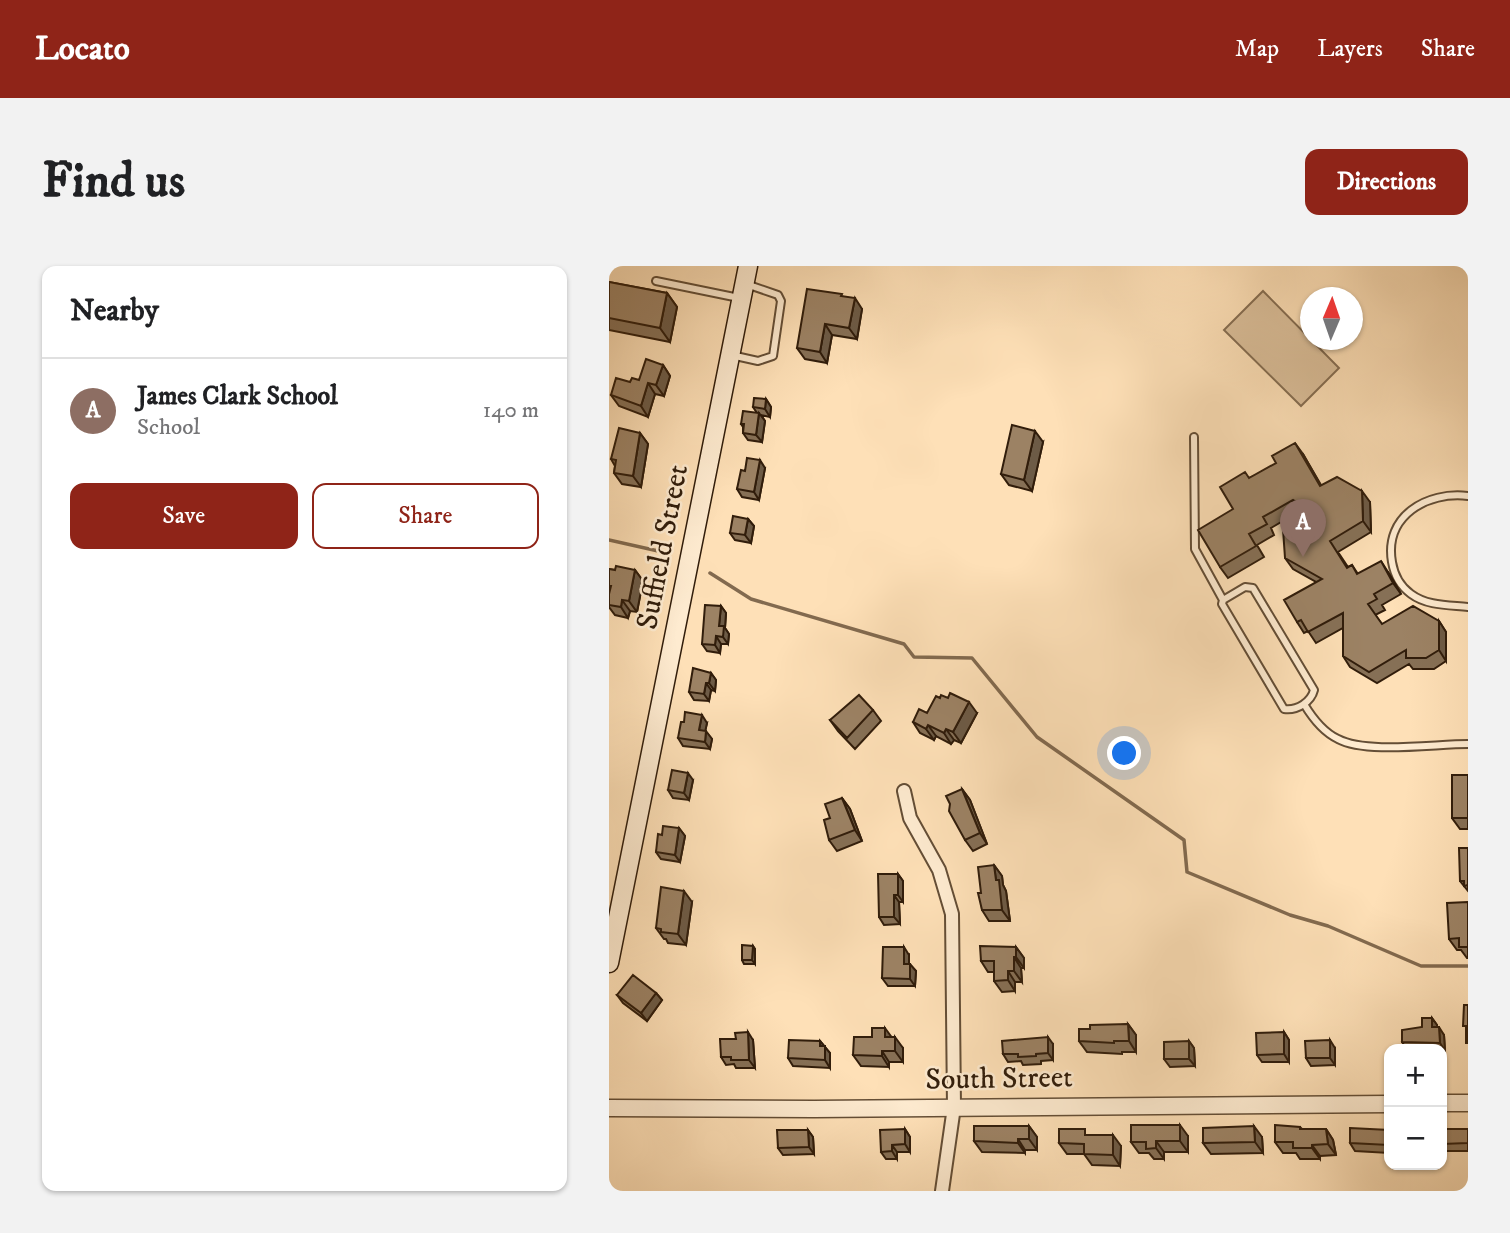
<!DOCTYPE html>
<meta charset="utf-8">
<style>
body{margin:0;font-family:"IM FELL DW Pica",serif;background:#f2f2f2;color:#202124}
.controls{position:absolute;right:21px;bottom:21px;display:grid;overflow:hidden;border-radius:14px;box-shadow:0 2px 5px #0004}
.controls button{width:63px;height:63px;display:grid;place-items:center;padding:0;border:0;border-bottom:2px solid #e0e0e0;background:#fff;color:#202124;font:35px sans-serif}
.compass{position:absolute;left:691px;top:21px;width:63px;height:63px;border-radius:50%;background:#fff;box-shadow:0 2px 5px #0004;rotate:2deg}
.you{position:absolute;left:516px;top:488px;width:24px;height:24px;margin:-18px;border:5px solid #fff;border-radius:50%;background:#1a73e8;box-shadow:0 0 0 10px #1a73e833}
.badge{display:grid;place-items:center;width:46px;height:46px;border-radius:50%;background:#8f2418;color:#fff;font-size:23px;font-weight:700}
.pin{position:absolute;translate:-50% -58px;filter:drop-shadow(0 2px 4px #0008)}
.pin::after{content:'';position:absolute;top:37px;width:24px;height:21px;background:inherit;clip-path:polygon(0 0,100% 0,50% 100%)}
.list{margin:0;padding:0;list-style:none}
h2{display:flex;justify-content:space-between;align-items:center;height:91px;margin:0;padding:0 28px;font-size:30px}
h2 small{font-size:23px;font-weight:400;color:#757577}
.list li{display:grid;grid-template-columns:46px 1fr auto;gap:21px;align-items:center;box-sizing:border-box;height:105px;padding:0 28px;border-top:2px solid #e0e0e0}
.list b{display:block;font-size:26px;white-space:nowrap}
.list p{margin:0;font-size:23px;white-space:nowrap;color:#757577}
.list em{font-size:23px;font-style:normal;color:#757577}
.actions{display:flex;gap:14px;padding:21px 28px}
.actions a{flex:1;padding:16px 0;border:2px solid #8f2418;border-radius:14px;text-align:center;font-size:24px;color:#8f2418}
.actions .main{background:#8f2418;color:#fff}
.map{position:relative;flex:none;width:859px;height:925px;overflow:hidden;border-radius:14px}
header{display:flex;align-items:center;gap:42px;box-sizing:border-box;height:98px;padding:0 35px;background:#8f2418;color:#fff}
header strong{font-size:33px}
nav{display:flex;gap:38px;margin-inline-start:auto;font-size:24px}
.intro{display:flex;align-items:center;justify-content:space-between;box-sizing:border-box;height:168px;padding:0 42px}
h1{margin:0;font-size:49px}
.button{padding:18px 32px;border-radius:14px;background:#8f2418;color:#fff;font-size:24px;font-weight:700}
main{display:flex;gap:42px;padding:0 42px}
aside{flex:1;background:#fff;border-radius:14px;box-shadow:0 2px 5px #0004}
.map>svg:first-child{display:block}
.green{fill:#dbbf9a;stroke:#866e52;stroke-width:2}
.lines{fill:none;stroke-linecap:round;stroke-linejoin:round}
.stream{stroke:#826a4f;stroke-width:3.5}
.service-casing{stroke:#644e36;stroke-width:10}
.minor-casing{stroke:#644e36;stroke-width:16}
.tertiary-casing{stroke:#644e36;stroke-width:19}
.secondary-casing{stroke:#311d0b;stroke-width:21}
.service{stroke:#feebd0;stroke-width:6}
.minor{stroke:#feebd0;stroke-width:12}
.tertiary{stroke:#feebd0;stroke-width:16}
.secondary{stroke:#feebd0;stroke-width:18}
.wall{fill:#867056;stroke:#311d0b;stroke-width:2}
.shaded-wall{fill:#6d5b46;stroke:#311d0b;stroke-width:2}
.building{fill:#9c8264;stroke:#311d0b;stroke-width:2}
.labels{text-anchor:middle;dominant-baseline:central;stroke-width:5;stroke-linejoin:round;paint-order:stroke}
.street-label{font-size:30px;fill:#311d0b;stroke:#feebd0}
</style>
<header>
<strong>Locato</strong>
<nav><a>Map</a><a>Layers</a><a>Share</a></nav>
</header>
<div class="intro"><h1>Find us</h1><a class="button">Directions</a></div>
<main>
<aside>
<h2>Nearby<small></small></h2>
<ul class="list">
<li><span class="badge" style="background:#8d6e63">A</span><div><b>James Clark School</b><p>School</p></div><em>140 m</em></li>
</ul>
<div class="actions"><a class="main">Save</a><a>Share</a></div>
</aside>
<div class="map">
<svg width="859" height="925" viewBox="0 0 859 925">
<rect width="100%" height="100%" fill="#fee0b7"/>
<filter id="stains"><feTurbulence type="fractalNoise" baseFrequency=".00286" numOctaves="4"/><feColorMatrix values="0 0 0 0 .2 0 0 0 0 .09 0 0 0 0 .02 0 0 0 .5 -.17"/></filter>
<radialGradient id="worn" r=".72"><stop offset=".6" stop-color="#630" stop-opacity="0"/><stop offset="1" stop-color="#630" stop-opacity=".3"/></radialGradient>
<!-- green -->
<path class="green" d="M654 25 730 102 692 140 615 64Z"/>
<g class="lines">
<!-- stream -->
<path class="stream" d="M0 274 58 287
M101 307 142 333 295 378 305 391 363 392 428 471 575 574 578 606 681 649 719 660 812 700H859"/>
<defs>
<path id="service" d="M47 15 130 32
M122 89 149 95 164 90 172 35 169 29 137 18
M585 171 586 283 614 334
M859 230C818 225 775 250 783 296 785 308 791 320 802 328 818 340 840 339 859 341
M636 321 644 322 705 424C702 436 688 445 675 443L613 338 614 334Z
M695 438C704 453 714 466 729 473 757 488 825 478 859 478"/>
<path id="minor" d="M295 525 301 552 330 604 343 648 345 841 333 925"/>
<path id="tertiary" d="M833 837H859
M0 842 205 843 780 838"/>
<path id="secondary" d="M0 697 139 0"/>
</defs>
<!-- service casing -->
<use href="#service" class="service-casing"/>
<!-- minor casing -->
<use href="#minor" class="minor-casing"/>
<!-- tertiary casing -->
<use href="#tertiary" class="tertiary-casing"/>
<!-- secondary casing -->
<use href="#secondary" class="secondary-casing"/>
<!-- service -->
<use href="#service" class="service"/>
<!-- minor -->
<use href="#minor" class="minor"/>
<!-- tertiary -->
<use href="#tertiary" class="tertiary"/>
<!-- secondary -->
<use href="#secondary" class="secondary"/>
</g>
<!-- wall -->
<path class="wall" d="M0 16 58 27 68 41 61 76 0 64Z
M235 31 253 43 248 73 223 69 218 97 196 93 188 82Z
M54 99 61 110 55 130 46 128 39 151 10 140 2 129 30 114Z
M157 133 162 141 161 151 152 149 156 155 153 176 139 174 134 167V161L132 158 148 147 144 141Z
M31 167 39 178 32 221 13 218 5 207 6 200 2 193Z
M434 176 423 225 400 219 392 208Z
M694 188 712 220 761 236 762 266 729 286 739 301 743 299 749 308 779 306 792 328 773 339 776 344 766 349 773 358 830 355 837 366V395L825 403H804L800 398 768 417 741 401 734 390V362L707 377 699 365 695 367 688 356 707 316 684 303 676 292 697 249 691 245 662 262 665 269 648 279 655 291 619 312 611 301 624 243 640 212Z
M156 202 150 234 133 231 128 223 136 205Z
M139 253 145 260 142 277 126 274 121 267Z
M0 303 6 304H26L34 315 28 346 21 345 19 352 6 349 0 341Z
M112 340 117 347 116 362 120 368 119 378H112L111 387 98 385 93 378Z
M102 407 107 414 106 425 102 424 100 435 85 434 80 426Z
M264 444 272 455 246 483 229 465 221 454Z
M318 447H368L352 477 345 474 342 478 327 470 325 474 311 467 304 456Z
M98 457 96 465 103 473 101 483 74 480 69 472Z
M859 509V563H851L843 552Z
M84 514 80 534 64 532 59 524Z
M353 523 361 534 378 578 364 585 356 574Z
M233 532 241 543 253 575 228 585 220 574 221 552Z
M70 562 76 570 71 596 52 593 47 586 53 569Z
M859 582V625L851 615Z
M385 599 393 610 394 619 397 625 401 655H380L373 644 372 627Z
M289 608 294 615V636H290L291 658 275 659 270 651Z
M83 636 77 679 59 677 57 673H55L47 662Z
M859 636V692H858L852 684H848L840 673Z
M144 680 146 683V698H135L133 694Z
M407 681 415 692V702H412L413 716H406V725L393 726 385 715V706H379L372 695Z
M300 689V698L307 705 306 720H279L273 712Z
M47 727 53 734 38 755 14 737 8 729Z
M823 752 828 759V761L835 769 836 785H833V783H798L793 776 813 761Z
M519 758 527 769V786H513V788L478 786 470 775 481 763Z
M675 766 680 774V796H653L648 789Z
M282 771 294 782V796H280V801L252 800 244 789Z
M144 774 146 802H127L125 798 117 799 112 791Z
M211 775 221 787V802L184 800 179 792Z
M580 775 585 782 586 800 561 801 555 793Z
M444 778V794L432 795V798L414 799 412 795 399 796 394 788Z
M726 782V799L702 800 697 792Z
M420 860 428 871V884H416V887L373 886 365 875Z
M691 861 693 863H717L724 874 727 889 711 890V893H691L687 887H674L666 876Z
M296 863 301 871V886H288V893H277L272 886Z
M833 863H859V885H833Z
M199 864 204 871 205 888 174 889 169 882Z
M780 864V887L746 885 741 877Z
M480 869 512 880 511 900 483 899 475 888H458L450 877Z
M579 870V886H555V893H545L540 887H530L522 876Z
M653 871 654 887 602 888 594 877Z"/>
<!-- shaded-wall -->
<path class="shaded-wall" d="M58 27 68 41 61 76 51 62Z
M246 32 253 43 248 73 240 62Z
M216 58 223 69 218 97 211 86Z
M54 99 61 110 55 130 47 119Z
M39 117 46 128 39 151 32 140Z
M157 133 162 141 161 151 156 143Z
M150 147 156 155 153 176 147 169Z
M426 165 434 176 423 225 415 214Z
M31 167 39 178 32 221 24 210Z
M686 177 694 188 719 231 711 220Z
M151 194 156 202 150 234 145 226Z
M753 225 761 236 762 266 754 255Z
M139 253 145 260 142 277 136 269Z
M772 295 779 306 792 328 784 317Z
M26 304 34 315 28 346 20 335Z
M13 334 21 345 19 352 12 341Z
M112 340 117 347 116 362 120 368 119 378 114 371 110 360Z
M830 355 837 366V395L830 384Z
M107 370 112 378 111 387 106 379Z
M102 407 107 414 106 425 100 417Z
M97 417 102 424 100 435 95 428Z
M360 436 368 447 352 477 344 466Z
M93 449 98 457 95 471 90 464Z
M319 459 327 470 325 474 317 463Z
M337 463 345 474 342 478 335 467Z
M97 465 103 473 101 483 96 476Z
M79 507 84 514 80 534 75 527Z
M353 523 361 534 378 578 371 567Z
M233 532 241 543 253 575 246 564Z
M70 562 76 570 71 596 66 589Z
M385 599 393 610 394 619 397 625 401 655 393 644 387 614Z
M289 608 294 615V636L289 629Z
M75 625 83 636 77 679 69 668Z
M285 629 290 636 291 658 285 651Z
M144 680 146 683V698L143 694Z
M295 681 300 689V705L295 698Z
M407 681 415 692V702L407 691Z
M405 691 412 702 413 716 405 705Z
M301 698 307 705 306 720 301 713Z
M399 705 406 716V725L399 714Z
M47 727 53 734 38 755 32 747Z
M823 752 828 759V769L823 761Z
M519 758 527 769V786L520 775Z
M830 761 835 769 836 785 831 777Z
M276 762 284 773 276 771Z
M139 766 144 774 146 802 140 794Z
M675 766 680 774V796L675 788Z
M286 771 294 782V796L286 785Z
M439 771 444 778V794L439 787Z
M721 774 726 782V799L721 792Z
M211 775 221 787V802L216 794 211 780Z
M580 775 585 782 586 800 580 793Z
M273 785 280 796V801L273 790Z
M571 859 579 870V886L571 875Z
M420 860 428 871V884L420 873Z
M645 860 653 871 654 887 646 876Z
M296 863 301 871V886L296 878Z
M717 863 724 874 727 889 719 878Z
M199 864 204 871 205 888 200 881Z
M504 869 512 880 511 900 504 889Z
M409 873 416 884V887L409 877Z
M547 875 555 886V893L547 882Z
M283 879 288 886V893L283 885Z
M703 879 711 890V893L703 882Z"/>
<!-- building -->
<path class="building" d="M0 16 58 27 51 62 0 52Z
M198 23 233 28 232 30 246 32 240 62 216 58 211 86 188 82Z
M37 93 54 99 47 119 39 117 32 140 2 129 7 112 21 116 23 112 30 114Z
M145 132 157 133 156 143 144 141Z
M134 145 150 147 147 169 134 167 135 158H132Z
M403 159 426 165 415 214 392 208Z
M10 162 31 167 24 210 5 207 7 194 2 193Z
M686 177 711 220 728 211 753 225 754 255 721 275 738 302 743 299 748 308 772 295 784 317 765 328 768 333 759 338 773 358 804 340 830 355V384L817 392H797V384L760 406 734 390V347L699 366 692 354 688 356 675 334 713 313 676 292 674 263 703 246 684 234 654 251 658 258 640 268 647 280 611 301 589 264 624 243 611 221 636 206 640 212 667 197 663 190Z
M138 192 151 194 145 226 128 223 132 204 136 205Z
M124 250 139 253 136 269 121 267Z
M7 300 26 304 20 335 13 334 12 341 0 339V328L2 320H0V303L6 304Z
M96 339 112 340 110 360H115L114 371 107 370 106 379 93 378Z
M84 402 102 407 100 417H97L95 428 80 426Z
M341 427 360 436 344 466 337 463 335 467 319 459 317 463 304 456 310 443 318 447 327 430 331 432 332 429 339 432Z
M250 429 264 444 238 472 221 454Z
M76 446 93 449 90 464 97 465 96 476 69 472 72 456H75Z
M63 504 79 507 75 527 59 524Z
M843 509H859V552H843Z
M353 523 371 567 356 574 340 545 341 538 337 530Z
M233 532 246 564 220 574 215 554 221 552 216 538Z
M54 560 70 562 66 589 47 586 49 568 53 569Z
M850 582H859V619L855 620V615H851Z
M385 599 387 614H390L393 644H373L369 627H372L369 601Z
M269 608H289V629H285V651H270Z
M52 621 75 625 69 668 52 666V663L47 662Z
M859 636V681H850V672L840 673 838 637Z
M133 679 144 680 143 694H133Z
M371 680 407 681V691H405V705H399V714L385 715V695H372Z
M274 681H295V698H301V713L273 712Z
M24 709 47 727 32 747 8 729Z
M855 739H859V777H857V760H854Z
M813 752H823V761H830L831 777 793 776V764L813 761Z
M519 758 520 775H505V777L470 775V763H481V759Z
M263 762H276V771H286V785H273V790L244 789 245 771H263Z
M139 766 140 794H122V791H112L111 773H127L126 767Z
M675 766V788L648 789 647 767Z
M439 771V787L427 788V790L409 791V788H394L393 775Z
M180 774 211 775V780H216V794L179 792Z
M721 774V792H697L696 775Z
M580 775V793H555V776Z
M522 859H571V875H547V882L537 883V876H522Z
M666 859 691 861V863H717L719 878 703 879V882H684V876H666Z
M365 860H420V873H409V877L365 875Z
M645 860 646 876 594 877V862Z
M741 862 780 864V879L741 877Z
M296 863V878L283 879V885L272 886 271 864Z
M450 863H476V869H504V889L475 888V878L450 877Z
M833 863H859V877L833 878Z
M168 864H199L200 881 169 882Z"/>
<g class="labels">
<!-- street labels -->
<g class="street-label">
<text transform="translate(54 281) rotate(-79)">Suffield Street</text>
<text transform="translate(390 813) rotate(-1)">South Street</text>
</g>
</g>
<rect width="100%" height="100%" filter="url(#stains)"/>
<rect width="100%" height="100%" fill="url(#worn)"/>
</svg>
<div class="controls">
<button>+</button>
<button>−</button>
</div>
<svg class="compass" viewBox="-18 -18 36 36"><path d="M0-13l5 13h-10z" fill="#e53935"/><path d="M0 13l5-13h-10z" fill="#757577"/></svg>
<div class="you"></div>
<div class="pin badge" style="left:694px;top:291px;background:#8d6e63">A</div>
</div>
</main>
